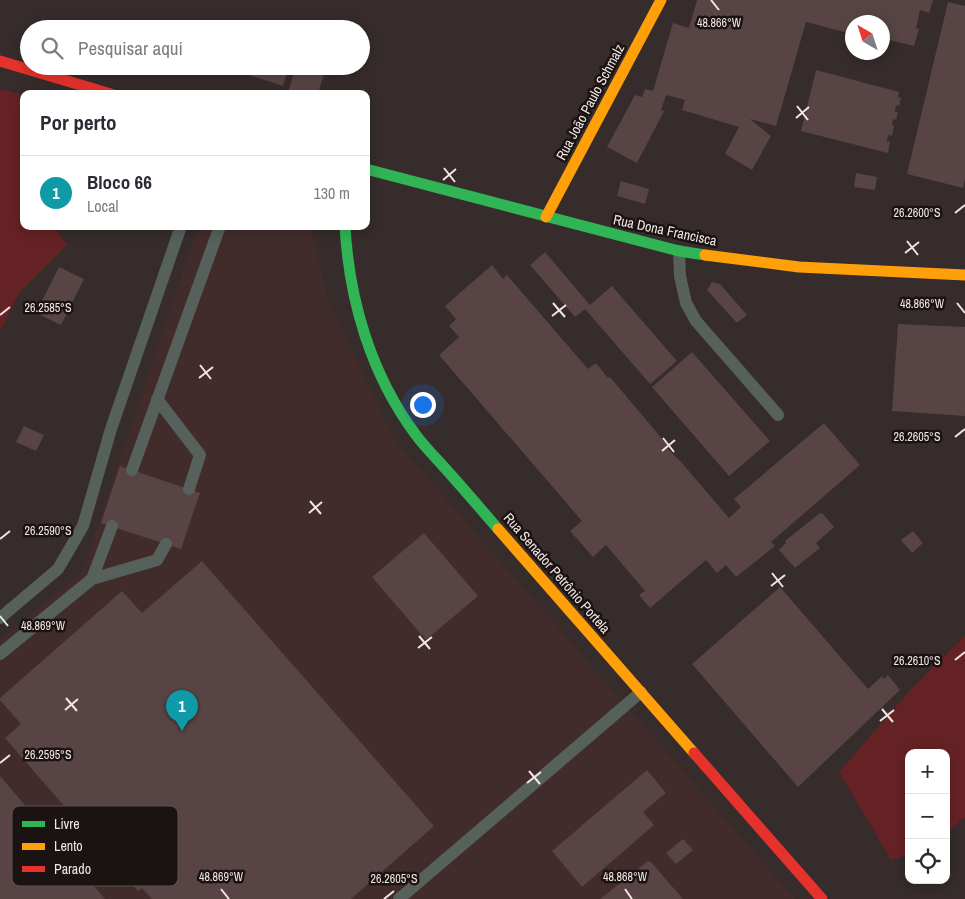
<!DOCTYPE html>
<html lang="pt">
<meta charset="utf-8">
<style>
body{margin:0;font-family:"Archivo Narrow",sans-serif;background:#f7f7f7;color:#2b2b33}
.controls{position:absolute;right:15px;bottom:15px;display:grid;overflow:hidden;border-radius:10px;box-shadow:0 2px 12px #0003}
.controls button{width:45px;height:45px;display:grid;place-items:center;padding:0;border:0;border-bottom:1px solid #e1e1e2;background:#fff;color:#2b2b33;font:25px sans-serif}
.compass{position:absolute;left:845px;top:15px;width:45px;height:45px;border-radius:50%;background:#fff;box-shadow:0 2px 12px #0003;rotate:321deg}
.you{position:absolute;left:422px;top:404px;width:18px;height:18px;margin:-12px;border:4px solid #fff;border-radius:50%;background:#1a73e8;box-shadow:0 0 0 8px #1a73e833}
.badge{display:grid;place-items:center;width:32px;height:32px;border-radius:50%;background:#2563eb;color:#fff;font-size:16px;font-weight:700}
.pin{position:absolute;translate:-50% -41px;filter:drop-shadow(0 1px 2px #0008)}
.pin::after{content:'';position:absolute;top:26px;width:18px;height:15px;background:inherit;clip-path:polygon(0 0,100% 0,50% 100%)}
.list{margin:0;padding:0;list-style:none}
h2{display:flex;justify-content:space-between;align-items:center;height:65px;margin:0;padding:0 20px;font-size:21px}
h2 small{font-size:16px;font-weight:400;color:#7c7c81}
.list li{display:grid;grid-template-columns:32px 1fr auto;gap:15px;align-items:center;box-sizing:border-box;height:75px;padding:0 20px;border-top:1px solid #e1e1e2}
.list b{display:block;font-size:19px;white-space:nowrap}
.list p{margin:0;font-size:16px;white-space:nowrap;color:#7c7c81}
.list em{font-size:16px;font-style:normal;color:#7c7c81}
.icon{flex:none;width:28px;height:28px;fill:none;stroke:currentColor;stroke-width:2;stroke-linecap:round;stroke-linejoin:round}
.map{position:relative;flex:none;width:965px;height:899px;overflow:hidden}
.search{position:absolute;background:#fff;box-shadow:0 2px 12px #0003;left:20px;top:20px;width:350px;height:55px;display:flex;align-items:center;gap:12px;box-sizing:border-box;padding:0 18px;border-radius:28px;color:#7c7c81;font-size:19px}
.panel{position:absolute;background:#fff;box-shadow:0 2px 12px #0003;left:20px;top:90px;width:350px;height:140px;border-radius:10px}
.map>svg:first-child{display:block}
.built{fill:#422c2b}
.green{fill:#652224}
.building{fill:#584444}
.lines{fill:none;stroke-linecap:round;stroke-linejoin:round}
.lane{stroke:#56615b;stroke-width:12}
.fast{stroke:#30b455;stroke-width:11}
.slow{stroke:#ff9f0a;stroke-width:11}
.jam{stroke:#e5322d;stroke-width:11}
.ticks{fill:none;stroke:#f1e6e5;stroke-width:2}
.labels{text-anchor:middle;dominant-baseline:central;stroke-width:5;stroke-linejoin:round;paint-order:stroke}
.street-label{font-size:14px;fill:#f1e6e5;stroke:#1a1312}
.key{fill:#1a1312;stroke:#5a5251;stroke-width:1}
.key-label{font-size:14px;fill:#f1e6e5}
.ticks-label{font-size:12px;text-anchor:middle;fill:#f1e6e5;stroke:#1a1312;stroke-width:5;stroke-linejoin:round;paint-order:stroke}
</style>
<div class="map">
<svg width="965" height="899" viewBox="0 0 965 899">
<rect width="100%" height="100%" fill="#352c2b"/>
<!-- built -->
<path class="built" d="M198 226H311L328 299 396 442 795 899H0V640L82 572Z"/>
<!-- green -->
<path class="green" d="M0 89 24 95V226H54L67 245 19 293 0 331Z
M965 636V817L946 834V753H909V854L891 860 839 772 912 688Z"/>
<!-- building -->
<path class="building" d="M697 0H933L929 13 920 10 916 28 919 29 914 46 882 38V22H852V34L806 22 776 126 750 119 771 136 752 170 725 154 739 127 682 110 685 100 666 95 661 110 664 111 637 163 607 147 635 95 642 97 645 89 653 91 673 23 689 28Z
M948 2 965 6V179L963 188 907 174Z
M251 66H289L283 86 249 75Z
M296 66 326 67 318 94 288 93Z
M816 70 899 92 898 97 901 98 899 106 896 105 895 112H898L896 120 893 119 892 125 894 126 892 136 888 135 887 141 890 142 888 153 801 131Z
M856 173 877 177 875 190 854 187Z
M621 181 649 189 645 204 617 196Z
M545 252 590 305 612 286 677 361 650 384 585 309 575 317 530 265Z
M492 265 503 279 507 275 588 369 596 363 608 378 610 377 669 447 667 448 681 462 729 518 741 507 734 499 824 423 860 465 771 542 775 546 736 577 726 565 717 573 706 560 650 608 639 595 645 591 606 545 593 557 570 531 582 521 439 355 459 337 449 326 456 319 445 306Z
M59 267 84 279 61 325 36 313Z
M712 282 720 284 747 315 738 322H736L707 290Z
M898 324 965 327V416L892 411Z
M692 352 770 441 729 476 652 387Z
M24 426 44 435 36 451 16 442Z
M120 466 200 493 181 549 101 523Z
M820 513H822L834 527 816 543 820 548 795 568 779 550 786 543 785 541Z
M913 531 923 543 912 553 901 540Z
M424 533 478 596 426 640 372 577Z
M202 561 434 826 351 899H152L142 888 138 891 5 738 21 724 0 700V698L122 591 142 613Z
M780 587 868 689 882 676 884 679 888 675 900 690 798 787 692 664Z
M647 770 666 793 643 812 654 825 582 887 552 851Z
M0 776 105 899H0Z
M683 839 693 850 676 864 666 853Z
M648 861 651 862 683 899H600Z"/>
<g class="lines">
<!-- lane -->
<path class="lane" d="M679 251 680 276 686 303 696 321 778 415
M157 399 200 455 189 489
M132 470 220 226
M92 579 157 560 166 544
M0 618 58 569 83 526 111 429 181 226
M0 654 92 579 112 526
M399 899 641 692"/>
<!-- fast -->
<path class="fast" d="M366 169 679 251 705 255
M345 226C349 300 371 375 416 435 424 446 434 456 443 466 462 487 480 508 498 529"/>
<!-- slow -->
<path class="slow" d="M546 217 661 0
M705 255 799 267 965 275
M498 529 694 753"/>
<!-- jam -->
<path class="jam" d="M0 61 111 94
M694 753 822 899"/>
</g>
<!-- ticks -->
<path class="ticks" d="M711 0 719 10M797 106 808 120M796 118 809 107M444 168 455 182M443 180 456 169M955 213 965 205M907 241 918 255M905 253 919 242M553 303 565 317M957 303 965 313M0 315 10 307M552 316 566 305M200 365 211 379M199 378 213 367M955 437 965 429M663 438 674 452M662 451 675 440M310 501 321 514M309 513 322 502M0 539 10 531M772 573 783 587M771 586 785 575M0 616 8 626M419 636 430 649M418 648 432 637M955 660 965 652M66 698 77 711M882 709 893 722M65 710 78 699M880 721 894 710M0 763 10 755M529 771 540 784M527 783 541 772M221 889 229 899M625 889 632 899M384 899 394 891"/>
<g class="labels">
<!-- street labels -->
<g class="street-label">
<text transform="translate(590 102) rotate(-62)">Rua João Paulo Schmalz</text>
<text transform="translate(665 230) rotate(12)">Rua Dona Francisca</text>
<text transform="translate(557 573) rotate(49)">Rua Senador Petrônio Portela</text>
</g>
</g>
<!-- legend -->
<rect x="12" y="806" width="166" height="80" rx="8" class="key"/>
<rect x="22" y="821" width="23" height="6" fill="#30b455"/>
<rect x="22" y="843" width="23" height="7" fill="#ff9f0a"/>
<rect x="22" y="866" width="23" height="6" fill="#e5322d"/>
<g class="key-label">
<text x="54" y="829">Livre</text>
<text x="54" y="851">Lento</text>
<text x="54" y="874">Parado</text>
</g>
<g class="ticks-label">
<text x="719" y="27">48.866°W</text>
<text x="917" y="217">26.2600°S</text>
<text x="922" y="308">48.866°W</text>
<text x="48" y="312">26.2585°S</text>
<text x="917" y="441">26.2605°S</text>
<text x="48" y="535">26.2590°S</text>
<text x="43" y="630">48.869°W</text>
<text x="917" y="665">26.2610°S</text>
<text x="48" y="759">26.2595°S</text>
<text x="221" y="881">48.869°W</text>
<text x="625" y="881">48.868°W</text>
<text x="394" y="883">26.2605°S</text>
</g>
</svg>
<div class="controls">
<button>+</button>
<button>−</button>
<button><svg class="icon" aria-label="locate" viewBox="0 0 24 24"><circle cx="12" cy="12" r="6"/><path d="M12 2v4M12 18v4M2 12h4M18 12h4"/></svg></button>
</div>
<svg class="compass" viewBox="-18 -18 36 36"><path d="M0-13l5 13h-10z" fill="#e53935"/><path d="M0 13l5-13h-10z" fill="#7c7c81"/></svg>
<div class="you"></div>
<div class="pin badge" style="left:182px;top:731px;background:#0f9aa8">1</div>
<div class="search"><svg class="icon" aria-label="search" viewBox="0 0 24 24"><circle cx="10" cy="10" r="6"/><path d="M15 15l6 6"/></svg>Pesquisar aqui</div>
<section class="panel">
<h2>Por perto<small></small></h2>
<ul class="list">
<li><span class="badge" style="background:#0f9aa8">1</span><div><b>Bloco 66</b><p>Local</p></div><em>130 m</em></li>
</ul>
</section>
</div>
